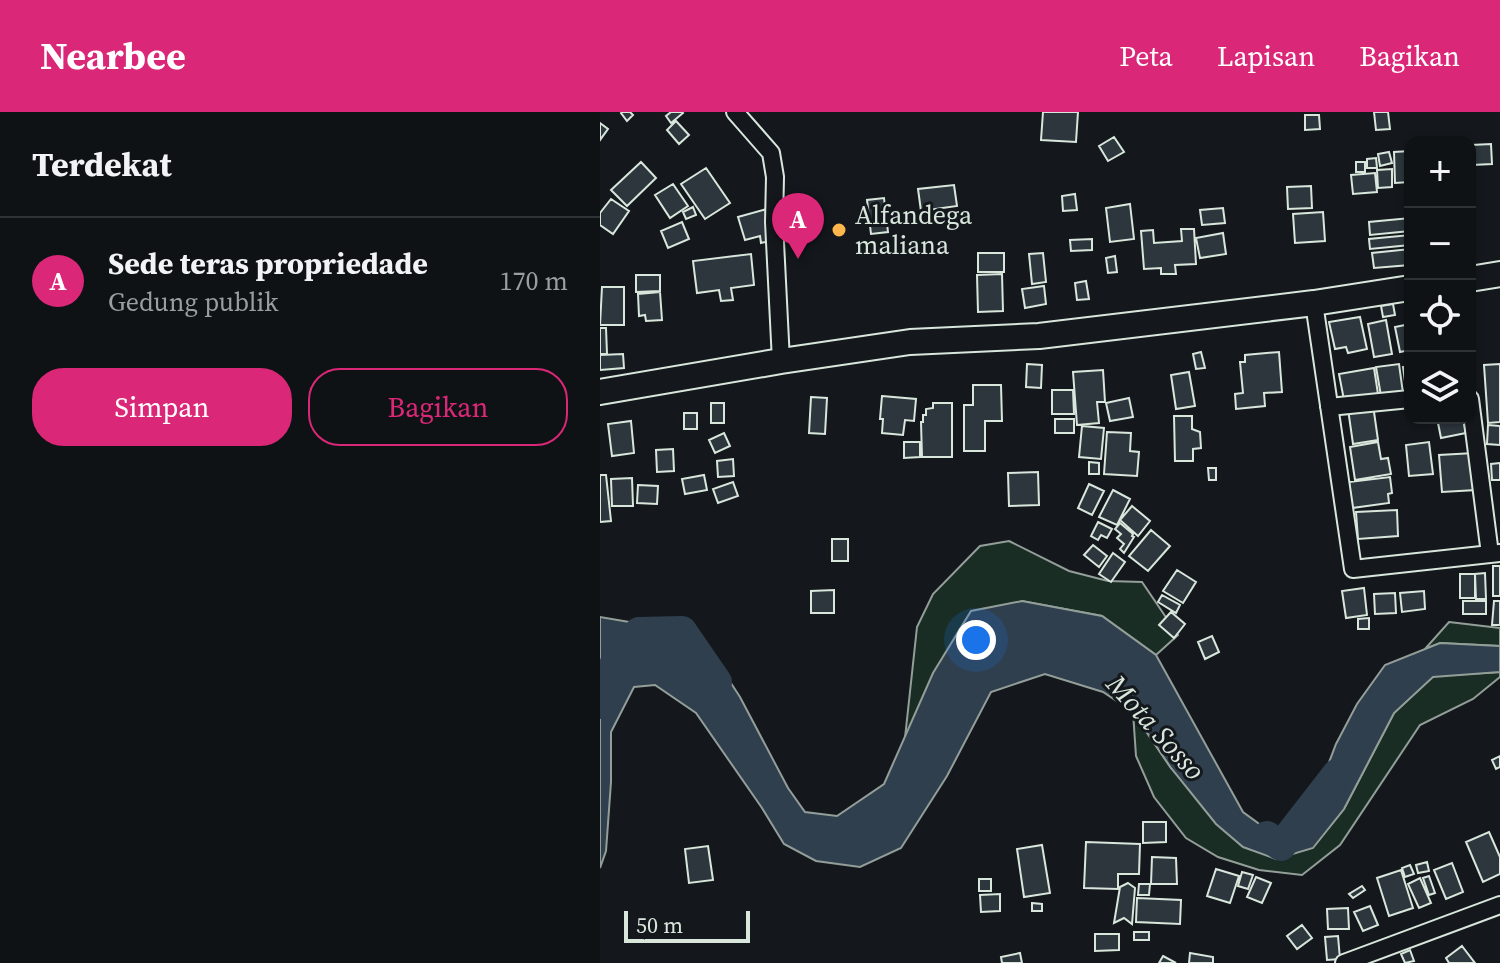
<!DOCTYPE html>
<html lang="id">
<meta charset="utf-8">
<style>
body{margin:0;font-family:"Source Serif 4",serif;background:#1d2022;color:#f1f3f6}
.controls{position:absolute;right:24px;top:24px;display:grid;overflow:hidden;border-radius:16px;box-shadow:0 2px 6px #0004}
.controls button{width:72px;height:72px;display:grid;place-items:center;padding:0;border:0;border-bottom:2px solid #2f3234;background:#0f1215;color:#f1f3f6;font:40px sans-serif}
.scale{position:absolute;left:24px;bottom:20px;width:126px;box-sizing:border-box;padding-left:8px;border:4px solid #d8e6dc;border-top:0;font-size:22px;line-height:28px;white-space:nowrap;color:#d8e6dc;-webkit-text-stroke:6px #14181c;paint-order:stroke}
.you{position:absolute;left:376px;top:528px;width:28px;height:28px;margin:-20px;border:6px solid #fff;border-radius:50%;background:#1a73e8;box-shadow:0 0 0 12px #1a73e833}
.badge{display:grid;place-items:center;width:52px;height:52px;border-radius:50%;background:#db2777;color:#fff;font-size:26px;font-weight:700}
.pin{position:absolute;translate:-50% -66px;filter:drop-shadow(0 2px 4px #0008)}
.pin::after{content:'';position:absolute;top:42px;width:28px;height:24px;background:inherit;clip-path:polygon(0 0,100% 0,50% 100%)}
.list{margin:0;padding:0;list-style:none}
h2{display:flex;justify-content:space-between;align-items:center;height:104px;margin:0;padding:0 32px;font-size:34px}
h2 small{font-size:26px;font-weight:400;color:#9b9ea0}
.list li{display:grid;grid-template-columns:52px 1fr auto;gap:24px;align-items:center;box-sizing:border-box;height:128px;padding:0 32px;border-top:2px solid #2f3234}
.list b{display:block;font-size:30px;white-space:nowrap}
.list p{margin:0;font-size:26px;white-space:nowrap;color:#9b9ea0}
.list em{font-size:26px;font-style:normal;color:#9b9ea0}
.actions{display:flex;gap:16px;padding:24px 32px}
.actions a{flex:1;padding:18px 0;border:2px solid #db2777;border-radius:32px;text-align:center;font-size:28px;color:#db2777}
.actions .main{background:#db2777;color:#fff}
.icon{flex:none;width:44px;height:44px;fill:none;stroke:currentColor;stroke-width:2;stroke-linecap:round;stroke-linejoin:round}
.map{position:relative;flex:none;width:900px;height:851px;overflow:hidden}
header{display:flex;align-items:center;gap:48px;box-sizing:border-box;height:112px;padding:0 40px;background:#db2777;color:#fff}
header strong{font-size:38px}
nav{display:flex;gap:44px;margin-inline-start:auto;font-size:28px}
main{display:flex}
aside{flex:1;background:#0f1215}
.map>svg:first-child{display:block}
.green{fill:#1a2d24;stroke:#939e99;stroke-width:2}
.water{fill:#2f3f4d;stroke:#939e99;stroke-width:2}
.lines{fill:none;stroke-linecap:round;stroke-linejoin:round}
.river{stroke:#2f3f4d;stroke-width:30}
.building{fill:#2c363c;stroke:#d8e6dc;stroke-width:2}
.street-casing{stroke:#d8e6dc;stroke-width:20}
.primary-casing{stroke:#d8e6dc;stroke-width:28}
.street{stroke:#14181c;stroke-width:16}
.primary{stroke:#14181c;stroke-width:24}
.poi-dot{fill:#ffb74d;stroke:#14181c;stroke-width:3}
.labels{text-anchor:middle;dominant-baseline:central;stroke-width:6;stroke-linejoin:round;paint-order:stroke}
.poi-label{font-size:26px;fill:#d8e6dc;stroke:#14181c;text-anchor:start}
.water-label{font-size:28px;font-style:italic;fill:#d8e6dc;stroke:#14181c}
</style>
<header>
<strong>Nearbee</strong>
<nav><a>Peta</a><a>Lapisan</a><a>Bagikan</a></nav>
</header>
<main>
<aside>
<h2>Terdekat<small></small></h2>
<ul class="list">
<li><span class="badge">A</span><div><b>Sede teras propriedade</b><p>Gedung publik</p></div><em>170 m</em></li>
</ul>
<div class="actions"><a class="main">Simpan</a><a>Bagikan</a></div>
</aside>
<div class="map">
<svg width="900" height="851" viewBox="0 0 900 851">
<rect width="100%" height="100%" fill="#14181c"/>
<!-- green -->
<path class="green" d="M409 429 469 459 508 469 542 470 578 523 556 543 502 504 422 489 305 626 317 515 333 482 380 434Z
M849 510 900 516V534L840 531 825 537Z
M900 560V565L873 587 820 613 740 733 702 763 659 758 618 745 586 726 554 685 536 644 533 600 571 656 676 747 713 735 744 697 794 601 833 564Z"/>
<!-- water -->
<path class="water" d="M422 489 502 504 556 543 643 700 677 725 706 711 736 632 757 592 785 553 840 531 900 534V560L833 565 794 601 744 697 713 736 676 747 643 735 616 712 571 656 533 600 503 580 445 562 391 580 347 664 301 736 260 755 216 749 184 732 162 696 96 601 55 573 34 575 11 620V670L6 739 0 756V505L41 512 71 530 114 545 140 585 188 676 205 700 237 704 284 672 333 561 371 499Z"/>
<g class="lines">
<!-- river -->
<path class="river" d="M0 592 19 540 39 520 82 519 117 570
M667 724 681 734 737 662"/>
</g>
<!-- building -->
<path class="building" d="M22 0H30L33 3 27 9 21 1Z
M71 0H82L83 1 71 11 66 4Z
M443 0H478L476 30 441 28Z
M774 0H788L790 17 776 18Z
M705 3H719L720 17 705 18Z
M76 9 89 23 79 32 67 18Z
M0 11 8 17 0 28Z
M514 25 524 40 508 49 499 34Z
M891 32 892 52 872 53 871 33Z
M810 39V70L795 71 794 40Z
M789 40 792 51 780 54 778 42Z
M776 46 777 56H767V47Z
M41 50 56 66 27 94 11 78Z
M756 50H765V60H756Z
M106 56 130 91 105 107 81 72Z
M792 57V75L778 76 777 58Z
M775 61 777 80 753 82 751 63Z
M73 72 88 94 70 106 55 83Z
M354 73 357 94 321 99 318 77Z
M711 74 712 96 688 97 687 75Z
M475 82 477 98 463 99 462 84Z
M284 86 288 120 271 122 267 88Z
M11 87 29 99 13 122 0 113V101Z
M530 92 534 127 510 130 506 96Z
M93 95 96 103 86 107 83 100Z
M623 96 625 111 602 113 600 98Z
M167 97 170 129 161 131 160 124 145 128 138 105Z
M723 100 725 129 695 131 693 102Z
M810 106V119L770 123 769 110Z
M82 110 89 127 68 136 61 119Z
M581 117H594L596 152 575 153 576 162H561V156L544 157 541 119 553 118 554 131 582 129Z
M623 121 626 142 600 146 596 126Z
M810 123V133L770 137 769 127Z
M492 127V138L471 139 470 128Z
M810 137V153L774 156 772 141Z
M378 141H404V160H378Z
M443 141 446 170 432 172 429 142Z
M151 142 154 173 131 176 133 188 121 189 119 178 97 181 93 149Z
M515 144 517 160 508 161 506 146Z
M402 162 403 199 378 200 377 163Z
M36 163H60V179L36 180Z
M486 169 489 187 477 188 475 171Z
M444 174 446 192 425 196 422 177Z
M2 175H24V213H0Z
M60 180 62 208 46 209 45 203 39 204 38 182Z
M793 192 795 203 783 205 781 194Z
M760 205 767 237 748 241 746 235 735 237 729 210Z
M786 208 792 242 774 245 768 212Z
M810 212V238L800 240 795 215Z
M0 216H6L7 242H0Z
M601 240 605 256 596 257 593 242Z
M679 240 682 280 664 281 665 294 636 297 635 282 643 281 640 250H645V243Z
M23 242 24 256 0 258V243Z
M427 252 442 253 441 276 426 275Z
M799 252 803 281 781 284 776 255Z
M900 252V310L888 311 884 253Z
M810 254V284H807L803 255Z
M774 256 778 282 744 288 739 262Z
M503 258 505 290H497L499 311 477 313 473 260Z
M589 260 595 294 576 297 571 263Z
M373 273H401L402 309H385V339H364V293H373Z
M452 278H473L474 302H452Z
M282 284 316 287 314 309 305 308 303 323 282 321 283 307H280Z
M211 285 227 286 225 322 209 321Z
M529 286 533 305 510 309 506 291Z
M111 291H124V311H111Z
M333 291H352V345H322L321 310H323V303H326V297L333 296Z
M773 293 778 328 753 332 748 297Z
M84 301H97V317H84Z
M574 304H592V317L600 320 601 336 593 337V349H575Z
M837 306H863L866 321 841 326Z
M455 307H474V321H455Z
M31 309 34 341 12 344 8 312Z
M888 313 900 314V333L887 332Z
M482 314 504 316 501 347 479 345Z
M507 320 531 321 530 339 539 340 537 364 504 362Z
M124 321 130 334 115 341 109 328Z
M304 330H320V345L304 346Z
M778 330 781 347 788 346 791 362 755 368 750 335Z
M829 330 833 362 809 364 806 333Z
M73 337 74 359 57 360 56 338Z
M874 341 876 378 842 380 839 343Z
M133 347 134 364 118 365 117 349Z
M489 350 499 351V362H489Z
M900 351V368H892L891 352Z
M608 356H616V368H609Z
M438 360 439 393 409 394 408 361Z
M0 363H6L11 409 0 410Z
M104 363 107 378 85 382 82 367Z
M790 365 792 381 788 382 789 391 752 396 749 370Z
M32 366 33 394H12L11 367Z
M133 370 138 384 118 391 113 377Z
M489 372 504 379 492 403 478 396Z
M38 373 58 374 57 392 37 391Z
M513 378 530 387 517 413 499 405Z
M532 394 550 409 538 424 520 408Z
M797 398 798 424 758 427 756 400Z
M498 410 512 417 507 426 501 423 498 428 491 424Z
M520 411 533 422 532 424 534 425 524 441 520 437 524 432 517 426 521 422 515 417Z
M551 418 570 434 548 459 529 444Z
M232 427H248V449H232Z
M493 433 507 444 499 455 484 443Z
M513 441 525 450 511 470 499 462Z
M893 454H900V484H893Z
M577 458 596 470 583 491 563 479Z
M885 461 886 487H876L875 462Z
M860 462H875V486H860Z
M764 476 767 503 746 506 742 479Z
M234 478V501H211V479Z
M824 479 825 497 802 500 800 481Z
M795 481 796 501 775 502 774 482Z
M562 483 580 493 576 501 558 490Z
M863 489H886V502H863Z
M894 489H900V513H892Z
M571 500 585 512 574 526 559 513Z
M769 506V517H758V507Z
M612 524 619 540 605 547 598 530Z
M900 644V655L896 657 892 648Z
M543 710H566V730L543 731Z
M889 720 900 745V762L883 770 866 730Z
M486 730 540 732 539 762H518V777L484 776Z
M442 733 450 781 424 785 417 737Z
M108 734 113 768 89 771 85 737Z
M552 745 576 746 577 772H551Z
M827 750 829 759 818 761 816 753Z
M852 751 863 780 846 787 834 758Z
M810 753 814 762 805 765 802 756Z
M616 757 639 764 630 791 607 784Z
M801 758 813 796 789 804 777 766Z
M642 760 653 763 648 777 638 774Z
M829 764 835 781 829 783 823 766Z
M656 765 671 771 662 791 647 785Z
M820 766 831 791 819 796 808 772Z
M379 767H391V779H379Z
M528 771 535 776 532 812 524 806 514 811 520 775Z
M539 772H550L549 783H538Z
M762 774 765 778 753 786 749 782Z
M400 782V799L381 800 380 783Z
M537 786 581 788 580 812 536 810Z
M432 791 442 792V799H432Z
M770 794 778 813 763 819 754 800Z
M748 796 749 817H728L727 797Z
M702 813 712 826 697 837 687 824Z
M534 820H549V828H534Z
M495 822H519V838L495 839Z
M738 824 740 847 727 848 725 825Z
M862 834 875 851H849L846 846Z
M810 838 814 849 805 851 801 842Z
M420 841 422 851H402L401 845Z
M590 841 613 845V851H589Z
M563 844 576 851H559Z"/>
<g class="lines">
<defs>
<path id="street" d="M135 0 171 41 175 65 174 110 181 249
M714 191 753 457 900 441
M870 287 890 442
M729 295 810 287
M744 851 900 793"/>
<path id="primary" d="M870 167 900 162
M0 280 181 249 310 230 439 224 714 191 810 176"/>
</defs>
<!-- street casing -->
<use href="#street" class="street-casing"/>
<!-- primary casing -->
<use href="#primary" class="primary-casing"/>
<!-- street -->
<use href="#street" class="street"/>
<!-- primary -->
<use href="#primary" class="primary"/>
</g>
<!-- markers -->
<circle class="poi-dot" cx="239" cy="118" r="8"/>
<g class="labels">
<!-- poi labels -->
<g class="poi-label">
<text x="255" y="103">Alfandega<tspan x="255" dy="30">maliana</tspan></text>
</g>
<!-- water labels -->
<g class="water-label">
<text transform="translate(556 615) rotate(48)">Mota Sosso</text>
</g>
</g>
</svg>
<div class="controls">
<button>+</button>
<button>−</button>
<button><svg class="icon" aria-label="locate" viewBox="0 0 24 24"><circle cx="12" cy="12" r="6"/><path d="M12 2v4M12 18v4M2 12h4M18 12h4"/></svg></button>
<button><svg class="icon" aria-label="layers" viewBox="0 0 24 24"><path d="M12 4l9 5-9 5-9-5zM3 14l9 5 9-5"/></svg></button>
</div>
<div class="scale">50 m</div>
<div class="you"></div>
<div class="pin badge" style="left:198px;top:147px">A</div>
</div>
</main>
